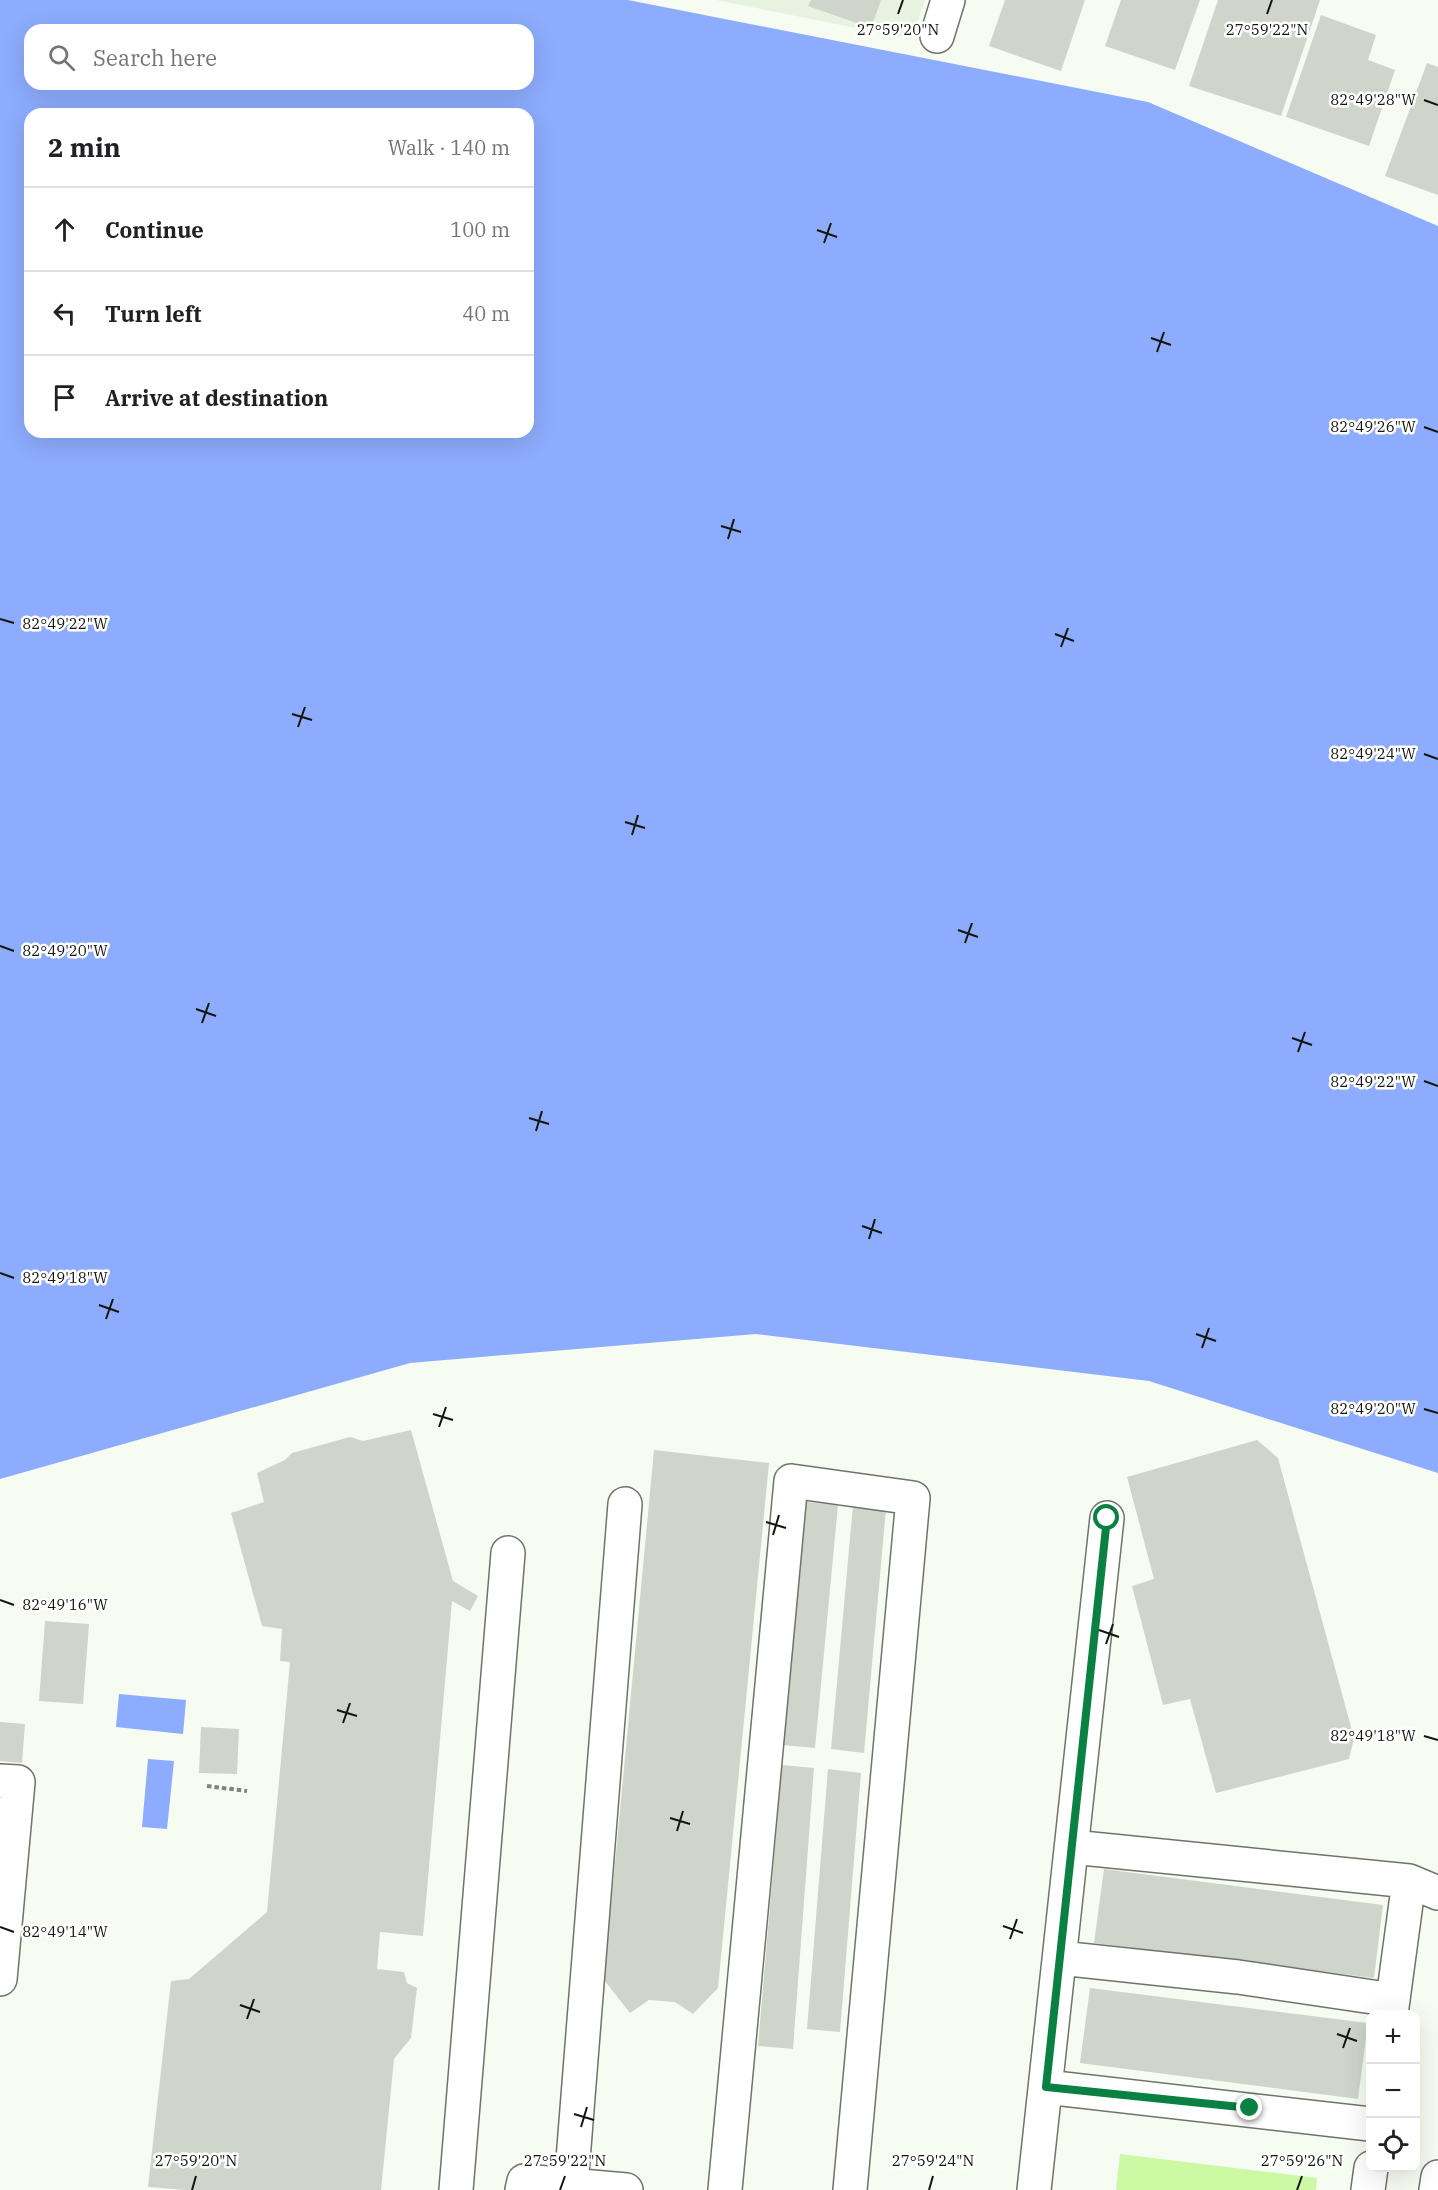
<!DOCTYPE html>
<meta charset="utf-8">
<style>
body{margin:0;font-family:"IBM Plex Serif",serif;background:#f6f6f6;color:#202124}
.controls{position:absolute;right:18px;bottom:18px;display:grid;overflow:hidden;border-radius:12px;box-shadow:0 6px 24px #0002}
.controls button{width:54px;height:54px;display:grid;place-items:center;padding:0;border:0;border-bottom:2px solid #e0e0e0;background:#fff;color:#202124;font:30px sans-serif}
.stop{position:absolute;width:18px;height:18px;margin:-14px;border:4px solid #0b8043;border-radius:50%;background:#fff}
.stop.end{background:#0b8043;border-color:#fff;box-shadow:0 2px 6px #0008}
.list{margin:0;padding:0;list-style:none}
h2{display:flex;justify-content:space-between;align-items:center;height:78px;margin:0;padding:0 24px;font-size:26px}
h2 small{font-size:20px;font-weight:400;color:#757577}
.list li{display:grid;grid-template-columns:39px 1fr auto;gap:18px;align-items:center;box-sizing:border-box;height:84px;padding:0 24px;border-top:2px solid #e0e0e0}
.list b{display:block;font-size:22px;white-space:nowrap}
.list em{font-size:20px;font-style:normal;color:#757577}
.icon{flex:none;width:33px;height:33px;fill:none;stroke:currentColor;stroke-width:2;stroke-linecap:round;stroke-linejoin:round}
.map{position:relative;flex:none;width:1438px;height:2190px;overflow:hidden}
.search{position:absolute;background:#fff;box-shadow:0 6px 24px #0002;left:24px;top:24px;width:510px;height:66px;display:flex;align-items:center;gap:15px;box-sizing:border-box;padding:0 21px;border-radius:18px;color:#757577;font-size:22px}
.panel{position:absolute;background:#fff;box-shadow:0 6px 24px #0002;left:24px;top:108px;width:510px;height:330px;border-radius:18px}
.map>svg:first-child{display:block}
.built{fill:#e8f2e0}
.green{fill:#ccf9a4}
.water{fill:#8dacfd;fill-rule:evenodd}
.building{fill:#cfd5ca}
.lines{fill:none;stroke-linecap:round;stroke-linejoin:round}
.minor-casing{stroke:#6f746a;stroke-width:36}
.path{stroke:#7f837c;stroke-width:4;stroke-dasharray:4.5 3;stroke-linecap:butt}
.minor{stroke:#fff;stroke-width:33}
.route{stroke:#0b8043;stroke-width:8}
.ticks{fill:none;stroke:#131511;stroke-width:2}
.ticks-label{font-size:15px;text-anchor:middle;fill:#131511;stroke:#fff;stroke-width:5;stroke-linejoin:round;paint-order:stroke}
</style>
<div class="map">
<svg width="1438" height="2190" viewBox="0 0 1438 2190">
<rect width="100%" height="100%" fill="#f6fcf1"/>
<!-- built -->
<path class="built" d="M716 0H925L912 39Z"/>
<!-- green -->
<path class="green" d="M1120 2154 1317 2178 1316 2190H1116Z"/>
<!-- water -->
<path class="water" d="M0 0H628L1148 102 1438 226V1473L1149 1381 756 1334 410 1363 0 1479ZM30 30H528V84H30ZM30 114H528V432H30Z
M119 1694 186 1700 183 1734 116 1727Z
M148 1759 174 1761 167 1829 142 1827Z"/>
<!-- building -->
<path class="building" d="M811 0H881L871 28 808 6Z
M1005 0H1085L1061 71 989 46Z
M1121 0H1200L1175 70 1105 46Z
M1218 0H1320L1281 116 1189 86Z
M1321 15 1376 35 1368 60 1395 70 1369 146 1286 117Z
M1427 63 1438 67V195L1385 176Z
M411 1430 453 1581 478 1596 470 1611 452 1601 423 1936 380 1932 377 1969 404 1972 407 1983 417 1988 411 2038 394 2059 381 2190H186L148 2187 171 1981 189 1979 267 1912 290 1662 280 1661 282 1629 262 1626 231 1513 264 1502 257 1473 285 1460 292 1453 350 1437 363 1441Z
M1257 1440 1278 1458 1354 1738 1349 1759 1216 1793 1190 1699 1163 1705 1132 1586 1154 1579 1127 1477Z
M654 1450 769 1463 718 1988 693 2014 675 2002 649 2000 630 2013 604 1980Z
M806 1502 838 1505 815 1748 783 1745Z
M853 1505 886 1509 864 1753 831 1749Z
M45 1621 89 1624 83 1704 39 1701Z
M0 1722 25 1724 22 1763 0 1761Z
M201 1727 239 1729 237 1774 199 1773Z
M782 1765 814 1768 793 2049 758 2046Z
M828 1769 861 1773 840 2032 807 2029Z
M1104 1869 1383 1905 1374 1978 1094 1943Z
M1090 1988 1368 2023 1358 2099 1080 2063Z"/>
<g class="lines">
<defs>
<path id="minor" d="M937 36 948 0
M0 1781 18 1782 0 1979
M1072 1847 1409 1881 1438 1893
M1060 1958 1238 1977 1393 2000
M1391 2014 1409 1881
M1046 2087 1370 2124
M571 2185 625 1504
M456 2190 508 1553
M522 2190 524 2181 626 2190
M725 2190 791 1481 913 1498 850 2190
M1034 2190 1107 1518
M1368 2190 1371 2168
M1436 2190 1438 2177"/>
</defs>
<!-- minor casing -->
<use href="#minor" class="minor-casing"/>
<!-- path -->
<path class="path" d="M207 1786 247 1791"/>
<!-- minor -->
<use href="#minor" class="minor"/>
</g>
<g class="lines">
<!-- route -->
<path class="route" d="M1107 1518 1046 2087 1250 2108"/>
</g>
<!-- ticks -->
<path class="ticks" d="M898 14 903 0M1267 14 1272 0M1424 100 1438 105M817 230 837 237M824 243 831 223M1151 338 1171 345M1157 352 1164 332M1424 427 1438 432M721 526 741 532M728 539 734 519M0 619 14 623M1055 634 1074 641M1061 647 1068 628M292 714 312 720M298 727 305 707M1424 754 1438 759M625 822 645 828M632 835 638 815M958 930 978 937M965 943 972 923M0 946 14 951M196 1009 216 1016M202 1023 209 1003M1292 1038 1312 1045M1298 1052 1305 1032M1424 1081 1438 1086M529 1118 549 1124M536 1131 542 1111M862 1226 882 1233M869 1239 875 1219M0 1273 14 1278M99 1305 119 1312M106 1319 113 1299M1196 1334 1216 1341M1202 1348 1209 1328M1424 1409 1438 1413M433 1414 453 1420M439 1427 446 1407M766 1522 786 1528M773 1535 779 1515M0 1600 14 1605M1099 1630 1119 1637M1106 1644 1113 1624M337 1710 357 1716M343 1723 350 1703M1424 1736 1438 1740M670 1818 690 1824M677 1831 683 1811M1003 1926 1023 1933M0 1927 14 1932M1010 1939 1017 1919M240 2005 260 2012M247 2019 254 1999M1337 2034 1357 2041M1343 2048 1350 2028M574 2114 594 2120M581 2127 587 2107M192 2190 196 2176M560 2190 565 2176M929 2190 933 2176M1297 2190 1302 2176"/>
<g class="ticks-label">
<text x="898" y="35">27°59'20"N</text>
<text x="1267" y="35">27°59'22"N</text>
<text x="1373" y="105">82°49'28"W</text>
<text x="1373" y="432">82°49'26"W</text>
<text x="65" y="629">82°49'22"W</text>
<text x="1373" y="759">82°49'24"W</text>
<text x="65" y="956">82°49'20"W</text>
<text x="1373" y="1087">82°49'22"W</text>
<text x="65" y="1283">82°49'18"W</text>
<text x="1373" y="1414">82°49'20"W</text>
<text x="65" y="1610">82°49'16"W</text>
<text x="1373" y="1741">82°49'18"W</text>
<text x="65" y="1937">82°49'14"W</text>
<text x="196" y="2166">27°59'20"N</text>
<text x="565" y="2166">27°59'22"N</text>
<text x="933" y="2166">27°59'24"N</text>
<text x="1302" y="2166">27°59'26"N</text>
</g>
</svg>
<div class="controls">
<button>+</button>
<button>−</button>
<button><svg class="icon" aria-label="locate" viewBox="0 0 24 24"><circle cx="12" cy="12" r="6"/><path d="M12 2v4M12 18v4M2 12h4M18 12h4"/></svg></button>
</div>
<div class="stop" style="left:1107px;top:1518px"></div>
<div class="stop end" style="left:1250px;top:2108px"></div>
<div class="search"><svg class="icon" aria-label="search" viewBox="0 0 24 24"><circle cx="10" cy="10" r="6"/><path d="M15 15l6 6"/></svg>Search here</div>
<section class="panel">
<h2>2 min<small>Walk · 140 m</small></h2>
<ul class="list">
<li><svg class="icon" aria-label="ahead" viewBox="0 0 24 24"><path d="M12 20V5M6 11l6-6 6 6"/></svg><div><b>Continue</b></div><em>100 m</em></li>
<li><svg class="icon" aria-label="left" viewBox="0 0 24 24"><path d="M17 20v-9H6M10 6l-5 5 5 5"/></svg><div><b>Turn left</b></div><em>40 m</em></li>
<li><svg class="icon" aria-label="arrive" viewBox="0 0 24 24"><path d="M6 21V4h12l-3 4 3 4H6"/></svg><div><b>Arrive at destination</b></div></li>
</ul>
</section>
</div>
